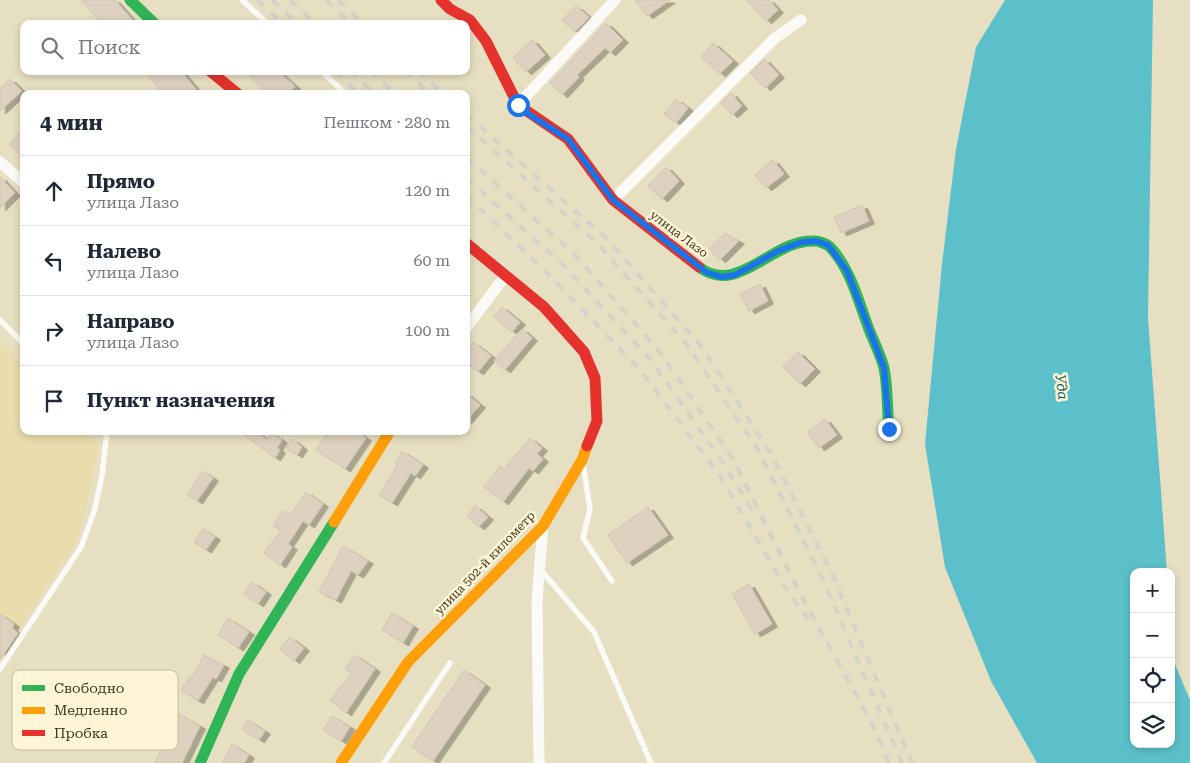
<!DOCTYPE html>
<html lang="ru">
<meta charset="utf-8">
<style>
body{margin:0;font-family:"Roboto Serif",serif;background:#f2f2f3;color:#1f2937}
.controls{position:absolute;right:15px;bottom:15px;display:grid;overflow:hidden;border-radius:10px;box-shadow:0 2px 8px #0003}
.controls button{width:45px;height:45px;display:grid;place-items:center;padding:0;border:0;border-bottom:1px solid #e0e1e3;background:#fff;color:#1f2937;font:25px sans-serif}
.stop{position:absolute;width:15px;height:15px;margin:-11px;border:4px solid #1a73e8;border-radius:50%;background:#fff}
.stop.end{background:#1a73e8;border-color:#fff;box-shadow:0 1px 5px #0008}
.list{margin:0;padding:0;list-style:none}
h2{display:flex;justify-content:space-between;align-items:center;height:65px;margin:0;padding:0 20px;font-size:21px}
h2 small{font-size:16px;font-weight:400;color:#747a83}
.list li{display:grid;grid-template-columns:32px 1fr auto;gap:15px;align-items:center;box-sizing:border-box;height:70px;padding:0 20px;border-top:1px solid #e0e1e3}
.list b{display:block;font-size:19px;white-space:nowrap}
.list p{margin:0;font-size:16px;white-space:nowrap;color:#747a83}
.list em{font-size:16px;font-style:normal;color:#747a83}
.icon{flex:none;width:28px;height:28px;fill:none;stroke:currentColor;stroke-width:2;stroke-linecap:round;stroke-linejoin:round}
.map{position:relative;flex:none;width:1190px;height:763px;overflow:hidden}
.search{position:absolute;background:#fff;box-shadow:0 2px 8px #0003;left:20px;top:20px;width:450px;height:55px;display:flex;align-items:center;gap:12px;box-sizing:border-box;padding:0 18px;border-radius:10px;color:#747a83;font-size:19px}
.panel{position:absolute;background:#fff;box-shadow:0 2px 8px #0003;left:20px;top:90px;width:450px;height:345px;border-radius:10px}
.map>svg:first-child{display:block}
.built{fill:#e9dcad}
.water{fill:#5cc0cb}
.building{fill:#dfd1c0;stroke:#d3c4b4;filter:url(#shadow)}
.lines{fill:none;stroke-linecap:round;stroke-linejoin:round}
.lane{stroke:#fbfaf6;stroke-width:5.5}
.street{stroke:#fbfaf6;stroke-width:11}
.fast{stroke:#30b455;stroke-width:11}
.slow{stroke:#ff9f0a;stroke-width:11}
.jam{stroke:#e5322d;stroke-width:11}
.rail{stroke:#d5d2ca;stroke-width:4;stroke-dasharray:9 9;stroke-linecap:butt}
.route{stroke:#1a73e8;stroke-width:6}
.labels{text-anchor:middle;dominant-baseline:central;stroke-width:5;stroke-linejoin:round;paint-order:stroke}
.street-label{font-size:12px;fill:#3d3722;stroke:#fdf5d5}
.water-label{font-size:14px;font-style:italic;fill:#0f5b69;stroke:#fdf5d5}
.key{fill:#fdf5d5;stroke:#c3bc9f;stroke-width:1}
.key-label{font-size:14px;fill:#3d3722}
</style>
<div class="map">
<svg width="1190" height="763" viewBox="0 0 1190 763">
<defs>
<filter id="shadow"><feDropShadow dx="5.5" dy="3" stdDeviation="0" flood-color="#0004"/></filter>
</defs>
<rect width="100%" height="100%" fill="#e7dfc1"/>
<!-- built -->
<path class="built" d="M4 344 24 365V431H85L99 446 79 538 0 657V349Z"/>
<!-- water -->
<path class="water" d="M1005 0H1153L1148 318 1167 572H1134V744H1171V627L1174 662 1190 700V763H1037L991 681 945 567 925 444 942 264 956 149 976 47Z"/>
<!-- building -->
<path class="building" d="M81 0H115L136 24H102Z
M635 0H670L647 16Z
M746 0H769L778 10 766 21Z
M576 6 589 17 575 32 562 20Z
M606 23 623 40 610 53 605 48 577 75 579 77 562 95 550 83Z
M532 40 545 55 526 72 513 58Z
M713 43 733 61 720 74 701 57Z
M764 59 779 75 765 88 750 73Z
M144 71H181L200 94H163Z
M255 71H278L295 86 288 94H269L250 77Z
M10 79 22 91 0 111V88Z
M731 93 742 106 732 115 721 103Z
M676 99 688 108 676 123 664 114Z
M24 128V158L9 145Z
M773 160 784 174 766 188 755 175Z
M666 167 679 181 662 199 648 186Z
M0 177 15 193 0 208Z
M862 205 869 221 841 233 834 217Z
M725 233 739 241 720 260 709 249Z
M760 284 768 301 749 311 740 294Z
M502 307 520 322 512 332 494 317Z
M522 329 532 338 505 370 494 361Z
M473 342 491 356 478 372 466 363V351Z
M798 352 815 369 800 384 783 367Z
M466 393 480 405 466 421Z
M825 419 837 435 819 448 807 432Z
M238 431H256L267 440 272 433 282 440 277 448 280 450 275 458Z
M329 431H357L366 438 345 469 316 450Z
M530 438 542 448 537 454 543 459 533 471 529 468 503 502 484 487 500 466 504 469Z
M292 439 302 447 297 455 286 448Z
M402 451 423 465 415 476 411 473 392 503 379 495 397 465 395 463Z
M203 471 213 478 197 501 187 494Z
M306 492 323 504 309 525 303 521 288 544 292 547 280 565 264 553 281 530 273 526 282 511 290 515Z
M475 506 488 517 479 527 467 517Z
M648 507 668 535 627 563 608 535Z
M203 529 215 537 206 550 194 542Z
M343 546 368 561 358 575 351 571 336 600 319 592Z
M252 582 266 592 258 604 244 594Z
M749 584 772 624 755 634 732 594Z
M392 613 413 626 403 643 382 630Z
M0 614 14 624 12 628 18 633 0 659Z
M228 618 249 632 238 648 218 635Z
M290 637 304 648 294 661 280 649Z
M204 655 224 665 216 679 213 677 198 701 181 690 190 677 192 678Z
M355 655 375 669 346 713 330 700 351 674 345 669Z
M464 670 485 685 433 761 412 747Z
M179 714 200 726 182 763H155Z
M332 716 350 727 341 741 323 730Z
M248 720 265 731 259 740 242 729Z
M232 744 249 755 244 763H222Z"/>
<g class="lines">
<!-- lane -->
<path class="lane" d="M242 0 268 24
M321 71 346 94
M0 320 24 344
M583 464 590 509 583 538 612 581
M541 570 594 632 651 763
M0 669 81 547 94 512 102 476 107 431
M384 763 450 663"/>
<!-- street -->
<path class="street" d="M518 105 615 0
M0 162 24 183
M613 200 775 38 801 20
M466 328 506 275
M539 763 537 600 543 526"/>
<!-- fast -->
<path class="fast" d="M130 0 155 24
M699 267C738 297 773 238 815 241 819 241 826 244 829 246 851 268 859 304 870 332 875 344 881 356 884 368 888 387 887 409 889 429
M200 763 239 674 334 522"/>
<!-- slow -->
<path class="slow" d="M334 522 390 431
M341 763 408 662 543 526 582 460 587 446"/>
<!-- jam -->
<path class="jam" d="M441 0 450 9 470 20 486 41 518 105 568 139 613 200 699 267
M210 71 238 94
M466 243 544 307 584 352 595 378 597 421 587 446"/>
<!-- rail -->
<path class="rail" d="M257 0 283 24
M272 0 298 24
M290 0 317 24
M326 0 352 24
M338 0 365 24
M335 71 359 94
M350 71 375 94
M370 71 395 94
M405 71 430 94
M418 71 443 94
M466 114 609 241 701 346 770 452 833 576 912 763
M466 126 598 244 687 345 757 448 823 580 902 763
M466 157 575 255 660 352 733 459 801 595 872 724 889 763
M466 177 565 267 650 359 726 467 756 517
M466 195 550 276 640 370 718 473 787 590 808 619"/>
</g>
<g class="lines">
<!-- route -->
<path class="route" d="M518 105 530 115 568 139 613 200 706 272 721 277 735 275 778 251 802 242 816 241 828 245 847 271 884 368 889 429"/>
</g>
<g class="labels">
<!-- street labels -->
<g class="street-label">
<text transform="translate(679 234) rotate(37)">улица Лазо</text>
<text transform="translate(485 563) rotate(-46)">улица 502-й километр</text>
</g>
<!-- water labels -->
<g class="water-label">
<text transform="translate(1062 387) rotate(83)">Уда</text>
</g>
</g>
<!-- legend -->
<rect x="12" y="670" width="166" height="80" rx="8" class="key"/>
<rect x="22" y="685" width="23" height="6" fill="#30b455"/>
<rect x="22" y="707" width="23" height="7" fill="#ff9f0a"/>
<rect x="22" y="730" width="23" height="6" fill="#e5322d"/>
<g class="key-label">
<text x="54" y="693">Свободно</text>
<text x="54" y="715">Медленно</text>
<text x="54" y="738">Пробка</text>
</g>
</svg>
<div class="controls">
<button>+</button>
<button>−</button>
<button><svg class="icon" aria-label="locate" viewBox="0 0 24 24"><circle cx="12" cy="12" r="6"/><path d="M12 2v4M12 18v4M2 12h4M18 12h4"/></svg></button>
<button><svg class="icon" aria-label="layers" viewBox="0 0 24 24"><path d="M12 4l9 5-9 5-9-5zM3 14l9 5 9-5"/></svg></button>
</div>
<div class="stop" style="left:518px;top:105px"></div>
<div class="stop end" style="left:889px;top:429px"></div>
<div class="search"><svg class="icon" aria-label="search" viewBox="0 0 24 24"><circle cx="10" cy="10" r="6"/><path d="M15 15l6 6"/></svg>Поиск</div>
<section class="panel">
<h2>4 мин<small>Пешком · 280 m</small></h2>
<ul class="list">
<li><svg class="icon" aria-label="ahead" viewBox="0 0 24 24"><path d="M12 20V5M6 11l6-6 6 6"/></svg><div><b>Прямо</b><p>улица Лазо</p></div><em>120 m</em></li>
<li><svg class="icon" aria-label="left" viewBox="0 0 24 24"><path d="M17 20v-9H6M10 6l-5 5 5 5"/></svg><div><b>Налево</b><p>улица Лазо</p></div><em>60 m</em></li>
<li><svg class="icon" aria-label="right" viewBox="0 0 24 24"><path d="M7 20v-9h11M14 6l5 5-5 5"/></svg><div><b>Направо</b><p>улица Лазо</p></div><em>100 m</em></li>
<li><svg class="icon" aria-label="arrive" viewBox="0 0 24 24"><path d="M6 21V4h12l-3 4 3 4H6"/></svg><div><b>Пункт назначения</b></div></li>
</ul>
</section>
</div>
